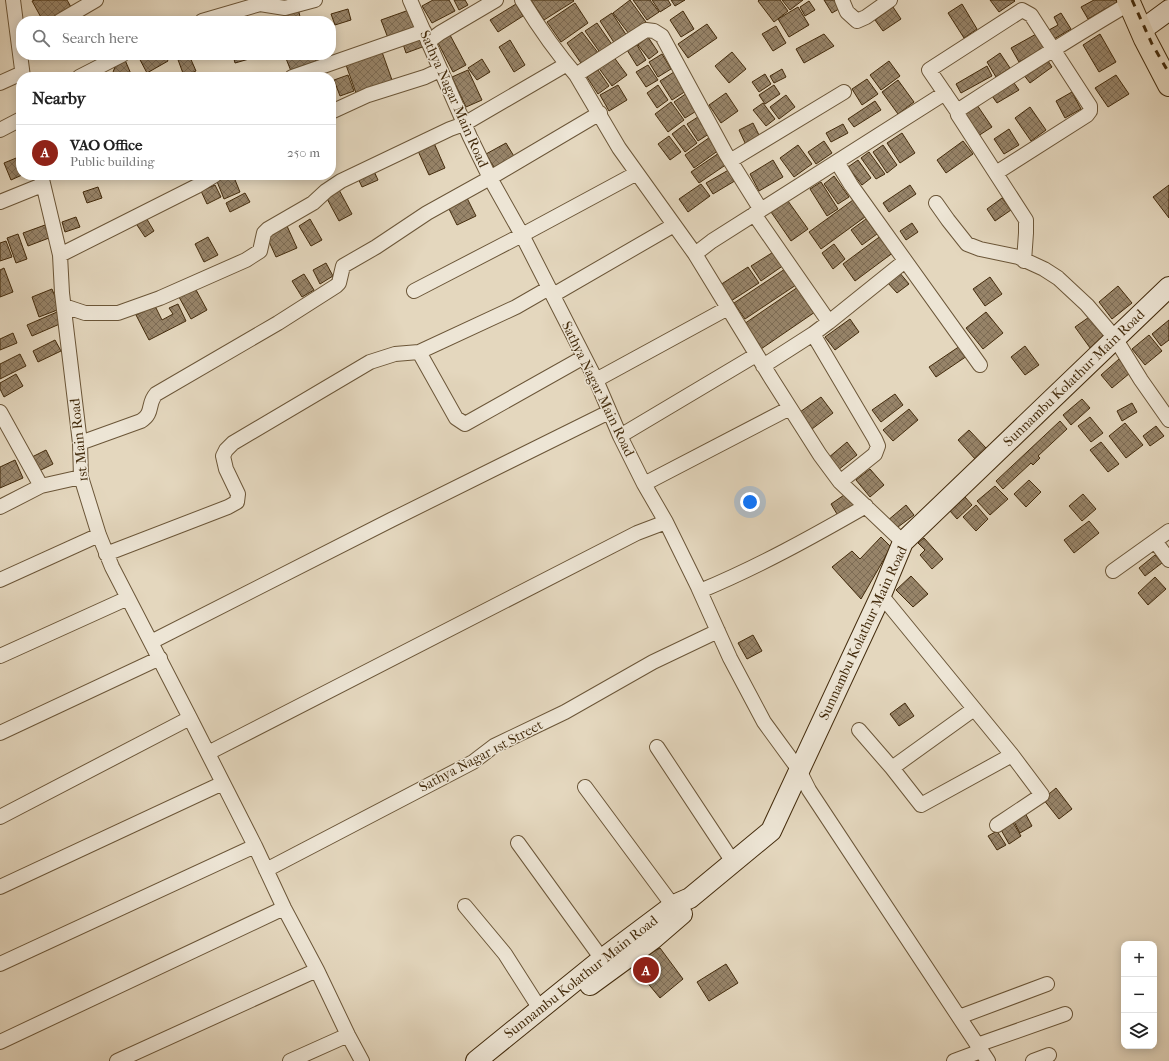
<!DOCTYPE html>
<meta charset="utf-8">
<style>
body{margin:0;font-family:"IM FELL French Canon",serif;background:#f2f2f2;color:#222}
.controls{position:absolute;right:12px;bottom:12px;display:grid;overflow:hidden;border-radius:8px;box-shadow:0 2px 10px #0003}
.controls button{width:36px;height:36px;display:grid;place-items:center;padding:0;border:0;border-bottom:1px solid #e0e0e0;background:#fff;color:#222;font:20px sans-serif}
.you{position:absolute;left:750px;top:502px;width:14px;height:14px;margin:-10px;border:3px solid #fff;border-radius:50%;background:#1a73e8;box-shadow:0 0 0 6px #1a73e833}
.badge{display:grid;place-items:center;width:26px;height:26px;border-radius:50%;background:#8f2418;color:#fff;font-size:13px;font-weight:700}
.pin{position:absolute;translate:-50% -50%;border:2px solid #fff;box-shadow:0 1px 4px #0006}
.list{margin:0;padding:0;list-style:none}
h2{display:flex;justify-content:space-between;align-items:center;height:52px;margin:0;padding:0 16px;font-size:17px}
h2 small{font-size:13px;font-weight:400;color:#767676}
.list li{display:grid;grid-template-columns:26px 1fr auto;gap:12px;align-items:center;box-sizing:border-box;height:56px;padding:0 16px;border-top:1px solid #e0e0e0}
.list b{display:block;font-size:15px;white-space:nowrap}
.list p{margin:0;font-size:13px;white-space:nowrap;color:#767676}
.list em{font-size:13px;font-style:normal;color:#767676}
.icon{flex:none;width:22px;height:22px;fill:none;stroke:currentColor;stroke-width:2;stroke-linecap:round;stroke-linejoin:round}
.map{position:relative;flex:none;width:1169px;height:1061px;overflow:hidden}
.search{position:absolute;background:#fff;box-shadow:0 2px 10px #0003;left:16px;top:16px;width:320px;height:44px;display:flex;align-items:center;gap:10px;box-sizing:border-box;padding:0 14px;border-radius:16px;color:#767676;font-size:15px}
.panel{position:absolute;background:#fff;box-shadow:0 2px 10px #0003;left:16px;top:72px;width:320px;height:108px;border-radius:16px}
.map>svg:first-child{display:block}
.building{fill:url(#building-cross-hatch);stroke:#432b0c}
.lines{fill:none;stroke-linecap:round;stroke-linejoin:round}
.street-casing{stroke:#6b5638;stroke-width:16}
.secondary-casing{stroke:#432b0c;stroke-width:22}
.primary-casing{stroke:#432b0c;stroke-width:24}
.street{stroke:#ede5d5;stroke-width:14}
.secondary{stroke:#ede5d5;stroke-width:20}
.primary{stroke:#e4d7be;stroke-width:22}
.rail{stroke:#432b0c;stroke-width:3;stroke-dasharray:7 7;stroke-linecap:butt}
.labels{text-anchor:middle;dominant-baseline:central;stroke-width:3;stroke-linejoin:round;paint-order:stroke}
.street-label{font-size:14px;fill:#432b0c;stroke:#ede5d5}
</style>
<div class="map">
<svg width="1169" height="1061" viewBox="0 0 1169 1061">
<defs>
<pattern id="building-cross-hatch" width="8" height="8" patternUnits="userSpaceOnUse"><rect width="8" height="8" fill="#978469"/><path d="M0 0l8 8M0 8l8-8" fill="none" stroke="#7d6c55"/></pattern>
</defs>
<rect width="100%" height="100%" fill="#e4d7be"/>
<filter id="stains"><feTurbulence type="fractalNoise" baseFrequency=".005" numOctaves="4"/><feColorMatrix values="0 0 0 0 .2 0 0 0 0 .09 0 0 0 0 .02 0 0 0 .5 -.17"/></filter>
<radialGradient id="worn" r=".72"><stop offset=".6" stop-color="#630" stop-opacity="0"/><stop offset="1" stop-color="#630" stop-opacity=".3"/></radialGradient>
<!-- building -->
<path class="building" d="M35 0H67L71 7 46 21H43L32 1Z
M433 0H449L455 11 432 23 422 6Z
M454 0H465L468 5 459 10Z
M531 0H573L574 1 544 20Z
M630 0 646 22 629 34 613 13Z
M633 0H650L659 12 647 20Z
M652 0H668L671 5 660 12Z
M671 0H685L675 6Z
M759 0H780L788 11 774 22 758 1Z
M782 0H803L790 10Z
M824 0H840L844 6 832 13Z
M990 0H1014L1015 1 999 12Z
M1094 0H1116L1117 2 1088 19 1081 7Z
M809 1 815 10 805 16 800 7Z
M575 3 588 23 561 42 547 22Z
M516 4 523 16 498 32 490 20Z
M962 4 977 29 964 38 948 13Z
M798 7 809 25 789 37 778 19Z
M893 7 901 19 883 31 875 20Z
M298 8 301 21H286L284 12Z
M348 9 351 20 335 25 331 14Z
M409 10 415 27 388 38 381 20Z
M683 11 694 29 681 37 670 20Z
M612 13 627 36 615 44 600 21Z
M1061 13 1071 29 1054 39 1049 30 1058 25 1054 17Z
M597 23 613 46 601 54 585 31Z
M707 24 717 38 688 58 678 44Z
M776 26 786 43 773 51 762 34Z
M582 32 599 54 583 66 567 43Z
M1038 33 1046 47 1019 62 1011 48Z
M824 34 834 46 804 63 796 49Z
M1100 34 1116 62 1099 72 1083 45Z
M450 35 466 65 453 72 437 41Z
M648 37 658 52 649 59 638 45Z
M422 38 425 46 406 53 403 44Z
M510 40 525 65 514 72 499 47Z
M637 45 646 60 637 66 627 50Z
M382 52 392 80 356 93 346 65Z
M732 52 746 69 729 83 715 66Z
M1000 53 1010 68 996 77 987 62Z
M662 54 671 69 658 77 649 62Z
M141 55H165L168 61 147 73 138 56Z
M182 55H189L196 71 184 76 177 57Z
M233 55H255L256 57 235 63Z
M288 55H314L316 61 291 71 285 56Z
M613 56 627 75 612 86 598 67Z
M1046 58 1052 67 1030 83 1023 74Z
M482 59 490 72 477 80 468 68Z
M125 60 131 74 126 77H113L112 75 116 64Z
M889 61 900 76 881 90 870 75Z
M648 65 658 80 646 87 636 72Z
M987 66 992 76 961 93 956 84Z
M782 69 786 77 774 83 770 76Z
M468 70 482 100 466 107 452 77Z
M598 70 609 86 598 94 587 77Z
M674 72 686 91 672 100 660 81Z
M765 74 771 84 759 92 752 82Z
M348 75 354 91 340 96 334 80Z
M1116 75 1129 94 1108 107 1095 88Z
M867 79 878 94 862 105 852 89Z
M898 80 914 102 898 114 882 92Z
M1014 83 1019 90 997 103 992 96Z
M618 85 627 100 609 111 600 95Z
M658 85 668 100 657 108 647 93Z
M774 85 780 94 765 104 759 95Z
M1072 92 1081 109 1065 118 1056 101Z
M687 93 698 110 685 118 674 102Z
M726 93 738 111 721 123 709 105Z
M786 95 795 107 779 119 770 107Z
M875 101 881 110 854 127 848 119Z
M671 102 684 120 668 132 655 114Z
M763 103 775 119 766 126 753 110Z
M977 105 992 127 978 136 963 114Z
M1030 107 1046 130 1031 141 1015 118Z
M701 115 712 132 698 141 687 124Z
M753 123 760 137 746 145 739 130Z
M843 124 848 133 831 142 826 133Z
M684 125 697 143 685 152 672 134Z
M1009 129 1019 145 1004 154 994 139Z
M902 133 915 153 900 163 887 143Z
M669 136 681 152 670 160 658 144Z
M710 137 719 150 694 168 685 155Z
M824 141 832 153 816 164 808 152Z
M963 141 973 154 946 173 937 160Z
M434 143 445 168 429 175 418 151Z
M506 143 515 158 495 169 486 154Z
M798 145 812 164 794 177 780 158Z
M883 145 897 165 887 173 873 152Z
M869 152 885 174 876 179 861 158Z
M719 153 727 164 699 183 691 172Z
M21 156V175H22L11 180 4 163Z
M773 160 783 177 759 191 750 174Z
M858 160 871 178 862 185 848 167Z
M732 168 738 179 713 194 706 183Z
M373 169 378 180 362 187 357 176Z
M225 175H233L240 192 224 199 216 179Z
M834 176 849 197 838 204 824 184Z
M821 182 838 209 827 216 810 189Z
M701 184 710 196 688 212 679 199Z
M215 185 221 197 207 204 201 191Z
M910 185 916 194 889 212 883 203Z
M1169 185V218L1153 197Z
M98 187 102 198 87 203 83 192Z
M338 188 352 214 339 221 325 195Z
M245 193 250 202 230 212 226 203Z
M467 198 476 216 457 225 448 207Z
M1002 198 1011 210 995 221 987 209Z
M853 200 865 217 821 249 809 232Z
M788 201 808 229 791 241 771 212Z
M145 216 154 231 145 237 135 222Z
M76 217 80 227 65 232 62 222Z
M310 219 322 240 311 246 299 226Z
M866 219 877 234 862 245 851 230Z
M912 223 918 232 906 240 900 231Z
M45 225 49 238 28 246 23 233Z
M287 226 297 248 276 257 266 235Z
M18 234 27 259 16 263 7 238Z
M882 235 894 252 855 281 843 264Z
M208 237 218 255 204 262 195 244Z
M6 241 12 257 0 261V243Z
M834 244 845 259 833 269 822 253Z
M775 251 784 265 761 281 751 266Z
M326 263 333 276 320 284 313 270Z
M748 267 759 283 731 301 720 285Z
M788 267 799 283 745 319 734 303Z
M4 268 13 292 0 297V270Z
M899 272 909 284 897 293 887 282Z
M304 274 314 290 302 297 292 281Z
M990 277 1002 294 985 306 973 289Z
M1118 286 1132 303 1112 319 1099 302Z
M798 287 815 312 761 349 744 324Z
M195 288 207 310 191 319 179 297Z
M52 289 60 309 39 317 32 297Z
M178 304 186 321 149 340 136 315 155 306 162 320 173 314 169 308Z
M57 312 62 323 32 336 27 325Z
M986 312 1003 333 983 349 966 328Z
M1092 315 1110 340 1093 352 1075 327Z
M850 319 859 332 835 350 825 337Z
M1169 320V340L1161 346 1152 334Z
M13 333 17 343 0 350V339Z
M1149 335 1162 351 1145 365 1132 349Z
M55 340 61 351 38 362 33 351Z
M960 346 967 356 936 377 929 367Z
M1025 346 1039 365 1025 375 1011 357Z
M20 354 26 366 0 379V364Z
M1119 359 1130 373 1112 388 1101 375Z
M16 374 23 386 4 397 0 389V383Z
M895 394 903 405 881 422 872 410Z
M821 397 833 413 812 429 800 412Z
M1082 399 1090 408 1071 425 1063 415Z
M1132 403 1137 412 1122 421 1117 411Z
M909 409 918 420 893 441 883 430Z
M1090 417 1103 433 1091 442 1078 426Z
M1060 421 1067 429 1038 456 1040 458 1033 465 1031 463 1003 489 996 481Z
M1125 423 1143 445 1126 458 1109 436Z
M1156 426 1164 436 1150 446 1143 436Z
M969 430 986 448 975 459 958 440Z
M847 442 857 455 838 470 828 458Z
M1101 442 1119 464 1108 472 1090 450Z
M46 450 53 464 37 472 30 458Z
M15 460 23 478 0 488V467Z
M870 469 884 485 870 497 856 480Z
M1029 480 1041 492 1026 507 1014 494Z
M995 486 1008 499 990 515 977 501Z
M847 493 856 509 840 519 831 504Z
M1083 494 1096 509 1082 521 1069 506Z
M965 497 972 505 957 519 950 511Z
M906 505 914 515 894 530 887 521Z
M976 505 988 519 976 531 963 517Z
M1089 521 1099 533 1074 553 1064 540Z
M881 537 891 547 861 599 832 567 852 551 860 559Z
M924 538 943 559 932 569 920 555 925 550 918 543Z
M1155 555 1162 563 1145 576 1139 568Z
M911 576 928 594 913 607 896 590Z
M1155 577 1166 589 1148 605 1138 593Z
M753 635 762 651 747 659 738 643Z
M905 703 914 716 899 726 890 714Z
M1056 788 1072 809 1059 819 1043 799Z
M1024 811 1032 826 1020 833 1012 818Z
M1012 821 1021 836 1009 844 1000 828Z
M997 831 1006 845 997 850 988 836Z
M660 948 683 979 660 998 631 963Z
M726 964 738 983 709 1001 697 982Z"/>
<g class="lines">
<defs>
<path id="street" d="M13 0 23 77
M410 0 470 137 490 178 522 235 596 380 620 436 644 484 666 522 698 587 730 658 764 722 799 770 809 790 988 1061
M522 0C538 26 556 52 576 75L646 30 654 31 662 36 726 154 761 210
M842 0 847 12 857 21 866 17 890 0
M60 21 96 0
M202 21 260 4 285 8 315 0
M428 42 440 33 496 0
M576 75 619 148 695 254 771 378 820 455 840 482 903 542
M79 77 122 55
M292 77 424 31
M0 83 22 73
M957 111 958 115 1026 220V233L1024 261
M331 112 368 95 425 77 440 70
M0 130 21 119
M730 161 844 92
M837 162 851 185 980 365
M996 173 1087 115 1090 111V106L1031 15 1022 10 929 70 957 111C1014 74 1071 38 1130 3
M41 175 60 255 62 293 80 443 81 477 99 535 112 567 190 718 255 846 284 908 317 970 348 1035 362 1061
M0 202 42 185
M936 203 948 220 967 244 980 249 1018 257 1044 269 1058 278 1087 305 1115 338 1141 380 1169 420
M754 214 829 322 813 334 763 366
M695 254 712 241 945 93
M60 255 197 186 215 175
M414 291 522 235 637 173
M553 295 674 225
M64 306 85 313H118L160 298 246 260 260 251 264 233 268 229 313 203 326 191 341 181 450 129 464 124 567 64
M829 322 905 261
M813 334 875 439 878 446 875 454 840 482
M419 352 456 418 465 424 584 357
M596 380 728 308
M0 412 41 486
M620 436 756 355
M80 443 141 421C154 413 147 404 156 394L278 323 336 286 339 283 343 266 376 247 427 213 490 178 600 113
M644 484 790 408
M0 507 41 486 81 477
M1155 541 1169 560
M106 554 228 507 237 502 238 494 226 469 223 456 226 450 233 443 370 362 395 354 419 352 516 307 549 288
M1113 571 1169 531
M0 580 99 535
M700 591C758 567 812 537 866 506
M881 595 1012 755 1042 795 997 825
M151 642 391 520 609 412
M0 656 128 598
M859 730 892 768 921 805 1012 755
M0 733 160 658
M657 747 733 862
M208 753 637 533 666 522
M892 768 974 709
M585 787 668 899 674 905
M0 817 190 718
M518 843 602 959
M266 870 473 762 494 746 565 712 653 662 718 631
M0 887 223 783
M465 906 505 954 540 1009
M0 964 255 846
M959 1017 1047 984
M0 1042 284 908
M977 1045 1065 1014
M117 1061 317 970
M290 1061 348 1035
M954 1061 981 1051
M1033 1061 1049 1055"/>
<path id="secondary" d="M1141 29 1150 24 1169 10
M590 985 653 939 682 914
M476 1061 602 959 674 905 690 898 771 831 881 595 903 542 1169 287"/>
<path id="primary" d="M1128 0 1145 39 1169 85"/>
</defs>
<!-- street casing -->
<use href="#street" class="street-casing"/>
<!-- secondary casing -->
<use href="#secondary" class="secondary-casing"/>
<!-- primary casing -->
<use href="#primary" class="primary-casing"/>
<!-- street -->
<use href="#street" class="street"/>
<!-- secondary -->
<use href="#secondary" class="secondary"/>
<!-- primary -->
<use href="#primary" class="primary"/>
<!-- rail -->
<path class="rail" d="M1132 0 1152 44 1169 73"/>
</g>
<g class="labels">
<!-- street labels -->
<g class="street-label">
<text transform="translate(454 99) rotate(66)">Sathya Nagar Main Road</text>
<text transform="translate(1074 378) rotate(-44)">Sunnambu Kolathur Main Road</text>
<text transform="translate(598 389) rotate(64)">Sathya Nagar Main Road</text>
<text transform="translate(79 440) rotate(-96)">1st Main Road</text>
<text transform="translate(863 633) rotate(-65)">Sunnambu Kolathur Main Road</text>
<text transform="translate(481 756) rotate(-28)">Sathya Nagar 1st Street</text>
<text transform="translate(581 977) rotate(-38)">Sunnambu Kolathur Main Road</text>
</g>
</g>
<rect width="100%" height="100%" filter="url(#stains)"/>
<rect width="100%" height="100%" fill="url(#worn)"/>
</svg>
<div class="controls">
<button>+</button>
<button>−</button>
<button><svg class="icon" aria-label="layers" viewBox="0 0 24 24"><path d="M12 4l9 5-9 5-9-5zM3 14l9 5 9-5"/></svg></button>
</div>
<div class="you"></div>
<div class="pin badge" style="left:646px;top:970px">A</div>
<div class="search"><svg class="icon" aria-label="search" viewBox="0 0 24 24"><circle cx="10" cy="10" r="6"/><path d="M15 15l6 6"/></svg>Search here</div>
<section class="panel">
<h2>Nearby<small></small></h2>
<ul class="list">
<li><span class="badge">A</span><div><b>VAO Office</b><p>Public building</p></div><em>250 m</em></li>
</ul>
</section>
</div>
